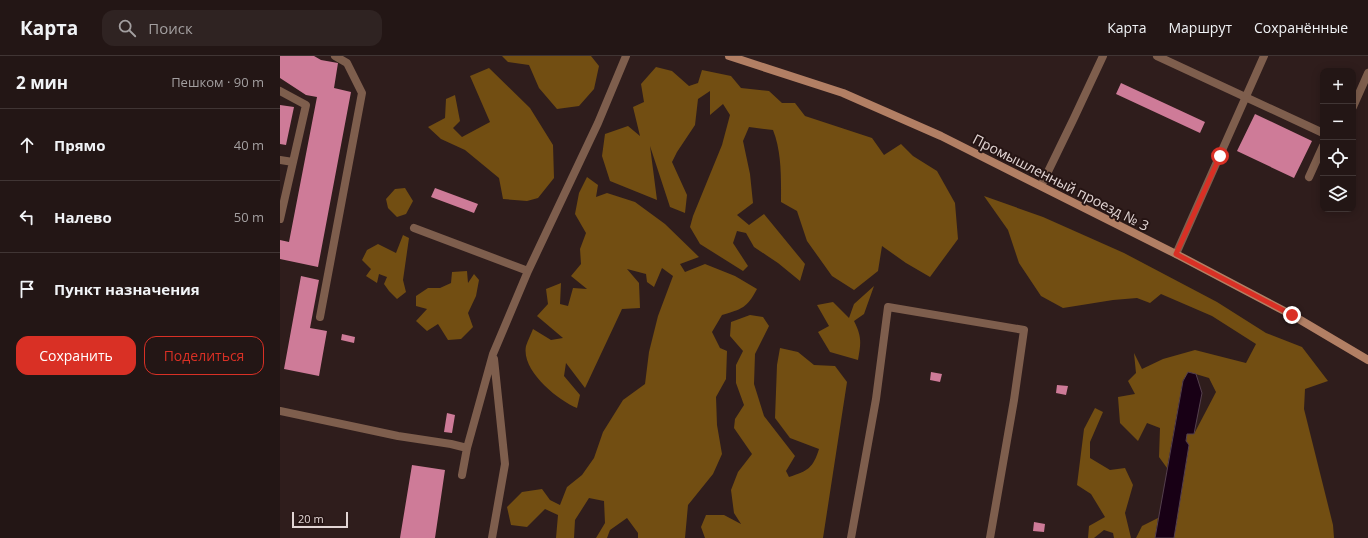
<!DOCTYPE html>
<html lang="ru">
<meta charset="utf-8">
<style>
body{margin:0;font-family:"Open Sans",sans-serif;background:#2f2322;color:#f1f3f6}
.controls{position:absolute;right:12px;top:12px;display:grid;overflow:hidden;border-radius:8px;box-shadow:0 2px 10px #0003}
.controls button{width:36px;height:36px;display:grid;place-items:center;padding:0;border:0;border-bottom:1px solid #403534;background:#231615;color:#f1f3f6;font:20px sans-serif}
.scale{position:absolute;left:12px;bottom:10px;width:56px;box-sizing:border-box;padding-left:4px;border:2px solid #e2d5d4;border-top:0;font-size:11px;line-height:14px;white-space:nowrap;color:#e2d5d4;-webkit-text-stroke:3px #251413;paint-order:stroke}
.stop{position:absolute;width:12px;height:12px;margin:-9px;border:3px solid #d93025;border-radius:50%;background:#fff}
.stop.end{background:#d93025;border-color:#fff;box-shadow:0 1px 4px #0008}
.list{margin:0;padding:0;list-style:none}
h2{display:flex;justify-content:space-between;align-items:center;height:52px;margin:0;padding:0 16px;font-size:17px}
h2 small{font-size:13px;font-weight:400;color:#a39fa0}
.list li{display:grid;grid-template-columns:26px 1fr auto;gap:12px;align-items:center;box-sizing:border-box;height:72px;padding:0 16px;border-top:1px solid #403534}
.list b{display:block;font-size:15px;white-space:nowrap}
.list em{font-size:13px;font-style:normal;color:#a39fa0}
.actions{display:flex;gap:8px;padding:12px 16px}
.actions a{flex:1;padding:9px 0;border:1px solid #d93025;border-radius:12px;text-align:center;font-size:14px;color:#d93025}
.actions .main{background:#d93025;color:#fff}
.icon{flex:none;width:22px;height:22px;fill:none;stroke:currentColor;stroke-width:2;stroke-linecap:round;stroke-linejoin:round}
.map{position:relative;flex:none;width:1088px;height:482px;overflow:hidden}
header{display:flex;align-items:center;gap:24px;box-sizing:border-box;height:56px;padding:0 20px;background:#231615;border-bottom:1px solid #403534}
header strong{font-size:19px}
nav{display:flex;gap:22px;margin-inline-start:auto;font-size:14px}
.search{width:280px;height:36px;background:#2f2322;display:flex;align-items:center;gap:10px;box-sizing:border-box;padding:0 14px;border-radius:12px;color:#a39fa0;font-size:15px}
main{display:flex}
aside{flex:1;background:#231615}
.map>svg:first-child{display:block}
.forest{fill:#724e12}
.water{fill:#180015;stroke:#55404e}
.building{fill:#ce7b98}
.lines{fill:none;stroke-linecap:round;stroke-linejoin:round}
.lane{stroke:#7e5e4d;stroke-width:8}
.secondary{stroke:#b27f64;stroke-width:8}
.route{stroke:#d93025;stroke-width:5}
.labels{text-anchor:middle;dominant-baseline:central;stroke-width:4;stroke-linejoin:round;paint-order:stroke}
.street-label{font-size:14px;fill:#e2d5d4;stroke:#251413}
</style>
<header>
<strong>Карта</strong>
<div class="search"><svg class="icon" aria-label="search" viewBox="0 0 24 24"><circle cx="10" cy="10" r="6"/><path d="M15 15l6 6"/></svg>Поиск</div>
<nav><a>Карта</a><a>Маршрут</a><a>Сохранённые</a></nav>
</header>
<main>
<aside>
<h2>2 мин<small>Пешком · 90 m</small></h2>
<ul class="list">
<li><svg class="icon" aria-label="ahead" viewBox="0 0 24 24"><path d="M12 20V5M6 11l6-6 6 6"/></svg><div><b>Прямо</b></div><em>40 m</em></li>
<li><svg class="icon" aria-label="left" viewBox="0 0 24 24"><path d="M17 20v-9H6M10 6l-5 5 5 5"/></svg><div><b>Налево</b></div><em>50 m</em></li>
<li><svg class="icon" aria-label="arrive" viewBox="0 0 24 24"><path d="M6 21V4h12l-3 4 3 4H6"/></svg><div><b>Пункт назначения</b></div></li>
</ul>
<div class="actions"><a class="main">Сохранить</a><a>Поделиться</a></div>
</aside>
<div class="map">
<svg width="1088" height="482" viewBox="0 0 1088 482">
<rect width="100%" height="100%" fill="#2f1d1c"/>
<!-- forest -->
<path class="forest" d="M222 0H311L319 10 314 33 299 50 277 53 259 32 249 9 228 6Z
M376 11 392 15 409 30 418 27 422 14 451 20 461 32 489 35 502 47H515L525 60 592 82 604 99 621 88 633 100 657 115 675 147 678 183 650 221 626 207 602 190 598 215 574 234 552 220 527 185 517 155 501 146C501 122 502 97 493 74L469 71 463 85 470 118 473 147 457 159 469 169 484 158 525 208 520 225 498 207 474 191 466 177 457 175 453 187 468 210 463 215 420 188 410 171 413 160 442 89 450 59 443 48 430 59V35L418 43 415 69 397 96 392 106 407 139 405 157 390 151 370 90 377 144 330 125 322 100 325 78 348 70 360 80 353 51 364 46 361 28Z
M209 12 250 52 273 89 274 122 258 142 247 145 223 143 219 122 185 94 161 83 148 71 165 62 166 43 175 39 180 65 173 72 182 81 210 66 190 20Z
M307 121 318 129 316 141 327 137 355 146 385 168 419 201 400 208 405 216 425 208 455 220 477 233C467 252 462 253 442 259L432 276 440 292 447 295 446 323 436 341 437 369 442 398 433 418 408 449 405 482H358V477L347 462 330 474 327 482H316L325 467 324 445 309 442 295 464 294 482H276L278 459 265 453 247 471 231 469 227 451 242 436 262 433 270 444 280 449 287 431 302 419 314 402 323 376 343 344 365 328 369 296 378 260 393 220 382 212 374 231 367 226 366 218 347 213 359 227 360 252 342 253 305 332 286 307 284 320 300 339 297 352C278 344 241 315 246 290 248 284 251 278 253 273L271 284 283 282 257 260 268 248 266 233 281 227 280 248 288 250 293 232 307 233 291 220 301 208 300 193 306 177 295 158 299 137Z
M125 132 133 145 126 158 117 161 108 152 106 143 115 133Z
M704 140 763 161 844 197 937 246 986 277 1022 291 1048 325 1025 333 1024 353 1053 469 1054 482H894L909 389 906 385 907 378H914L936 336 929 322 909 316 903 324 887 412 879 401 880 372 867 367 858 385 840 367 838 341 855 338 848 325 856 317 854 297 862 313 883 303 915 294 966 307 976 288 932 260 881 238 870 247 857 242 833 244 783 252 761 240 739 207 728 174Z
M123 179 129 182 123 224 126 236 117 243 109 235 104 228 107 221 99 218 97 227 86 220 91 213 82 204 87 194 98 188 116 197Z
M187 215 188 227 194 218 199 224 196 240 188 257 193 271 181 283 168 284 158 268 147 275 136 265 147 253 136 250V240L148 232H160L171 227 172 216Z
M594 230 584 258 574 265C582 281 581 287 578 304L550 296 538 276 549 270 537 249 553 246 569 262 574 248Z
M470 259 483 261 489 270 475 298 474 328 484 360 515 400 506 415 509 421C528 415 533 412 539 393L510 382 495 362 497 309 500 292 518 296 534 309 555 310 567 326 543 482H425L421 471 426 459H444L461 468 454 457 451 434 458 416 472 398 454 372 455 363 464 349 456 327V309L463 295 450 280 451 266Z
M815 352 823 356 810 386V402L830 414 845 412 853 429 845 457 851 482H834L833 477 824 474 814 482H808L809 470 825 461 811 438 797 429 804 373Z
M878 462 875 482H856L862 470Z"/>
<!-- water -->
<path class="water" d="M908 316 916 318 922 337 914 378H907L906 385 909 389 894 482H875L903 325Z"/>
<!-- building -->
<path class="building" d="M0 0H34L41 4 58 7 54 32 71 36 38 211 0 203V184L9 186 37 41 26 39 0 22Z
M841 27 925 66 920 77 836 38Z
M0 49 14 51 6 89 0 88Z
M975 58 1032 85 1014 122 957 95Z
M155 132 198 148 194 157 151 141Z
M21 220 39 224 30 272 47 275 39 320 4 313Z
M62 278 75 281 74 287 61 284Z
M651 316 662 318 660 326 650 324Z
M777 329 788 330 786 339 776 337Z
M167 357 175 359 172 377 164 376Z
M132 409 165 414 155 482H120Z
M754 466 765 468 764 476 753 475Z"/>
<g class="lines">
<!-- lane -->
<path class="lane" d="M877 0 1043 77
M0 35 26 49 0 163
M1073 51 1088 17
M0 104 13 106
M1029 121 1043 90
M761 130 794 62 823 0
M134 172 248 215
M896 198 984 0
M40 261 82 37 67 7 55 0
M0 355 118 380 171 388 187 392
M182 419 187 392 213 298 248 215 318 67 346 0
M212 482 225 408 214 303
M571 482 596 343 608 251 744 274 734 344 710 482"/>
<!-- secondary -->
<path class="secondary" d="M449 0 563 37 661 80 896 198 1012 259 1088 304"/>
</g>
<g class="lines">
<!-- route -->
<path class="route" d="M940 100 896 198 1012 259"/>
</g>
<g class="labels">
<!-- street labels -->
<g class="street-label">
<text transform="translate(781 126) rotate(27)">Промышленный проезд № 3</text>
</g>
</g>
</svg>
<div class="controls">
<button>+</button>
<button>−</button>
<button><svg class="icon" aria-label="locate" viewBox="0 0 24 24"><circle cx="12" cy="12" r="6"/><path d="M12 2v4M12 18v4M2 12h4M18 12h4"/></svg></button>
<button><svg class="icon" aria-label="layers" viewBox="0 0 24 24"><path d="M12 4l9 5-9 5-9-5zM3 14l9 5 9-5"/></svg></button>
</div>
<div class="scale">20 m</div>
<div class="stop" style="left:940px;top:100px"></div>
<div class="stop end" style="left:1012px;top:259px"></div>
</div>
</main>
